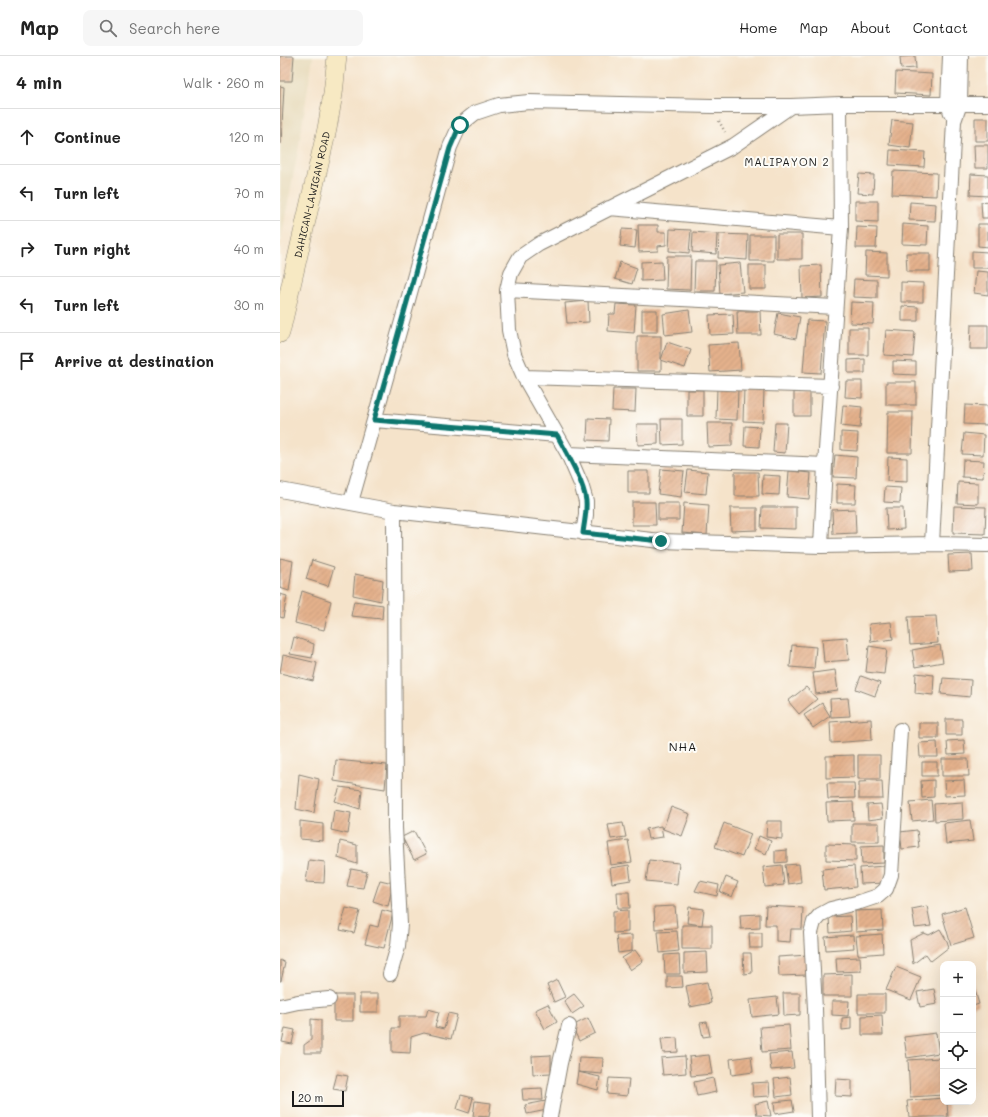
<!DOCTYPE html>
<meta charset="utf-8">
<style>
body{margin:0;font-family:Mali,sans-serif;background:#f6f6f6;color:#222}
.controls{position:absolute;right:12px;bottom:12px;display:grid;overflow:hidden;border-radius:8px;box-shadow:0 4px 16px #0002}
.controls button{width:36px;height:36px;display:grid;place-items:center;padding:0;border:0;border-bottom:1px solid #e0e0e0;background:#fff;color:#222;font:20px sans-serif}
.scale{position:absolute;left:12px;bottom:10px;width:52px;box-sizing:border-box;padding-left:4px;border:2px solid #1c1c1c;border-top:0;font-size:11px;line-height:14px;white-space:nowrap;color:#1c1c1c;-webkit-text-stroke:3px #fdfcf7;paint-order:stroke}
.stop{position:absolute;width:12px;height:12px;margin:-9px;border:3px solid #0f766e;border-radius:50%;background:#fff}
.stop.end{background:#0f766e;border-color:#fff;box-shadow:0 1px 4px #0008}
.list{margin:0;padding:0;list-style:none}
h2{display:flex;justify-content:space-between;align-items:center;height:52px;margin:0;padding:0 16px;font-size:17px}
h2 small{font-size:13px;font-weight:400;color:#767676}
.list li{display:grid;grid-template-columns:26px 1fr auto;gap:12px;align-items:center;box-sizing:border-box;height:56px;padding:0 16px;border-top:1px solid #e0e0e0}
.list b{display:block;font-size:15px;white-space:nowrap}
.list em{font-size:13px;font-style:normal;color:#767676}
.icon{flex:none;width:22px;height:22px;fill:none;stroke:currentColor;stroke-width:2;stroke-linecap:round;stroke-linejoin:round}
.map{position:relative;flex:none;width:708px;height:1061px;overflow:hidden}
header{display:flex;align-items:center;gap:24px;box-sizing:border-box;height:56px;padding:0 20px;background:#fff;border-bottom:1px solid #e0e0e0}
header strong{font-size:19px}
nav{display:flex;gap:22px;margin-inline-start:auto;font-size:14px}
.search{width:280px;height:36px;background:#f6f6f6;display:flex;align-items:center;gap:10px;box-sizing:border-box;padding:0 14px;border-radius:8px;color:#767676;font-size:15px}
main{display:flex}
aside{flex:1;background:#fff}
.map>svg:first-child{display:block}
.built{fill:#e7daba}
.building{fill:url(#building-hatch)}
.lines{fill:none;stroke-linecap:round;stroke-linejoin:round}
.street-casing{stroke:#888073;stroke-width:16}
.secondary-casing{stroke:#888073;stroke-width:20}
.path{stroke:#888073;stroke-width:2.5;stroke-dasharray:1 3;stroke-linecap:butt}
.street{stroke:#fff;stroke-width:14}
.secondary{stroke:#f7e9c3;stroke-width:19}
.route{stroke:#0f766e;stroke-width:5}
.labels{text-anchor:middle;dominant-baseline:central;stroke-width:4;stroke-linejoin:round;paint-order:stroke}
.street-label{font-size:10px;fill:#1c1c1c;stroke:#fdfcf7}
.neighbourhood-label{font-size:11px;letter-spacing:1px;fill:#1c1c1c;stroke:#fdfcf7}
.quarter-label{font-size:12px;letter-spacing:1px;fill:#1c1c1c;stroke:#fdfcf7}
</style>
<header>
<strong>Map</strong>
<div class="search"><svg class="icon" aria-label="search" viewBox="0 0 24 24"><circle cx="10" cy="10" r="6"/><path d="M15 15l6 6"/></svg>Search here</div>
<nav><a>Home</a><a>Map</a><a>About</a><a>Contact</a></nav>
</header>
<main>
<aside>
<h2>4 min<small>Walk · 260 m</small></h2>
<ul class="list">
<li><svg class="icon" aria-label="ahead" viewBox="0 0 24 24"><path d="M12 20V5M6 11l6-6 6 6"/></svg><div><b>Continue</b></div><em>120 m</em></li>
<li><svg class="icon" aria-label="left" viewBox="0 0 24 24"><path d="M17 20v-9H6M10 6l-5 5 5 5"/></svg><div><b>Turn left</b></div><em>70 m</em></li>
<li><svg class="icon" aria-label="right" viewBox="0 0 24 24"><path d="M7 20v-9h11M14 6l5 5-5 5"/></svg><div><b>Turn right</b></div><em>40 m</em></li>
<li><svg class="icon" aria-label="left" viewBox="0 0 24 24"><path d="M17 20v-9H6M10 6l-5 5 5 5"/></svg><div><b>Turn left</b></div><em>30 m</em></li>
<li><svg class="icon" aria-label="arrive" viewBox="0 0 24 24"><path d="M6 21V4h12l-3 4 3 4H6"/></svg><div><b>Arrive at destination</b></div></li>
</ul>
</aside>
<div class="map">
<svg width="708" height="1061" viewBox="0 0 708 1061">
<defs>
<pattern id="building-hatch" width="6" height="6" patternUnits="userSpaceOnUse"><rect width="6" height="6" fill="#e4b18c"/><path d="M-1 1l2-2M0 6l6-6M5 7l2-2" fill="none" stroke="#c39878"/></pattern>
</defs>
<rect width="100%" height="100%" fill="#fdfcf7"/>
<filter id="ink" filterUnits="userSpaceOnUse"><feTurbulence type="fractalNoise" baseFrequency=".025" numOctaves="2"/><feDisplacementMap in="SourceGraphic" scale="8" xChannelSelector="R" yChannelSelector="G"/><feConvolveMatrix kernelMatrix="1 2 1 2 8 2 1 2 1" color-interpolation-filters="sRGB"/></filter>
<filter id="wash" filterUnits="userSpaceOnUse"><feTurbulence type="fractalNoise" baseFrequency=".012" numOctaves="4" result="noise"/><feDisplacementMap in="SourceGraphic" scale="16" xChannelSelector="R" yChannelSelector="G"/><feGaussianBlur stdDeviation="0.9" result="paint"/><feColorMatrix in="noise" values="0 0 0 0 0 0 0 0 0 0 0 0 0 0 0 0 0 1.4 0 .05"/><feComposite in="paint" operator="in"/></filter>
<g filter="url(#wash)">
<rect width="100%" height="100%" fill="#f5e3ca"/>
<!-- built -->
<path class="built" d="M0 0H33L18 95 0 188Z"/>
<g id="blocks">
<!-- building -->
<path class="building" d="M0 0H14L12 25H0Z
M635 0 636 12 621 13 620 1Z
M616 16 652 18 651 39 615 37Z
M0 30 4 31 1 88H0Z
M695 62H708V85H695Z
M612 64 633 66 630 92 609 89Z
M694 89H708V112H695Z
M610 94 645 96 644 111 609 109Z
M613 115 657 117 656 140 612 138Z
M579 118 594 119 593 138 577 137Z
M691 118 708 119V140L690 139Z
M575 145H598V166L575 165Z
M708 145V162H702L701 146Z
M630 146 656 148 655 165 629 164Z
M623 168 648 170 647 189 622 188Z
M698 168H708V191L698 190Z
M358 169H378V176H386V189L378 190V195L359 196Z
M577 171 597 172 596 192H576Z
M342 173 357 174 355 192 340 190Z
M390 173 411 174 409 197 389 195Z
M413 176 437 178 436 198 412 196Z
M439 178 468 179 467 204 438 202Z
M497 178H522V203H497Z
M470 179H494V205H470Z
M692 195 708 196V212H692Z
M586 196 607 197V220L585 219Z
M626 197H650V215H627Z
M387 200H411L410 234 386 233Z
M382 205 383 224 361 225V206Z
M415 205H436L435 235H414Z
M340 206 357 212 352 228 335 223Z
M460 207 463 236 440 238 438 209Z
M469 209H486V233H469Z
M541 209 542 241 522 242 521 210Z
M696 215 708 216V239L694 237Z
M574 223 597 224V242L573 241Z
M621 226 643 227V246H621Z
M308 245 309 266 287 267 285 247Z
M571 246 594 247 593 268 570 267Z
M336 248 356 249 354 277 328 275 329 258H335Z
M622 250 638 251V265H622Z
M362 254H377V276H362Z
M409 254 412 276 385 279 383 258Z
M457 255H480L481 279H458Z
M498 257 520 261 516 283 494 278Z
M453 258 454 278 430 279 429 259Z
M527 264 545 265 541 317 523 316Z
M691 269H708V293H690Z
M569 272H588V299H569Z
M606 274 635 276 633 301 604 299Z
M357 280H381V315H357Z
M387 286 411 294 405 312 381 304Z
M459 287 461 314 430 316 428 289Z
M585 303V317H568V304Z
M613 305 636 306V319L613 318Z
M566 325H582V342L565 341Z
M606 326H636V349H606Z
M437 332H458L457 364 436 363Z
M464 332 484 333 483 366 463 365Z
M333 333H356L355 356 332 355Z
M407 334H423V360H407Z
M514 336H530V360H514Z
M563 349 582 351 580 372 561 370Z
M685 349 708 350 707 369 684 368Z
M608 356H633L632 397H607Z
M308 362 329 363 328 385 307 384Z
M381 363H402V388L382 389Z
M427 367H452V390L428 391Z
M495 367H507L505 397 493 396Z
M357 368H378V388L358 389Z
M465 370 480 371 479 391 464 390Z
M561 376 578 377 577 395 561 394Z
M684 377 704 379 703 399 682 398Z
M555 399 577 401 576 422 553 421Z
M608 401 627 402V426L607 425Z
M683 404 704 405 703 422 682 421Z
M381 413 404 415 401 441 378 438Z
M408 414 428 416 426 438 405 436Z
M348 415H369V437H348Z
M509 415 531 417 529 443 507 441Z
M455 416H478L479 440H455Z
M483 419 500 420 499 439 482 438Z
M678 426 698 427V448L677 447Z
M557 428 576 429 575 447H557Z
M605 431 621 432 620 447 604 446Z
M352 446H375L376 469H352Z
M378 447H399V464H378Z
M404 447 429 449 427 479 402 477Z
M674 450 706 451 705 478 673 477Z
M482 451H516V473L481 472Z
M450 452H477V474L451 475Z
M606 452H623L624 473 607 474Z
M575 453 576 477 553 478 552 454Z
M692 498 693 515 669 516 668 499Z
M0 502 13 505 9 535 0 532Z
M32 504 54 511 48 530 26 523Z
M75 518 103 524 101 545 73 539Z
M22 535 51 545 44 574 15 567Z
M0 538 7 540 3 562 0 561Z
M74 545 103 549 102 563 71 560Z
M656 560 658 587 630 589 628 561Z
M611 566 613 583 591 586 589 568Z
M14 581 34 588 32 602 10 598Z
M567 581 569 604 544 606 542 583Z
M512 589 536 591 534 613 510 611Z
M660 589 663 606 635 611 632 594Z
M589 590 607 593 604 618 586 616Z
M3 599 37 607 33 625 0 617Z
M555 614 558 635 536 638 533 617Z
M636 617 654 619 653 639 635 637Z
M581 620 600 627 595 640 576 633Z
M663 622 691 624 690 641 661 638Z
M526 631 537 643 519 658 508 645Z
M568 642 570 660 551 661 550 643Z
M542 647 550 660 533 672 524 659Z
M591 663 592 684 551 687 550 666Z
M666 663H682V679H666Z
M639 667H658V682H639Z
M684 684 685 698 668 699 667 685Z
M657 686 658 701H640L639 687Z
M574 699V721L546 722V700Z
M578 699H600V723H578Z
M662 703H688L689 720H662Z
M56 704 107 709 105 733 54 725Z
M642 706H657V720H642Z
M19 718 39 723 34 757 16 753Z
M654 724V741L642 742 641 725Z
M684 724 685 739 665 740 664 725Z
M602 725 603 743H579V726Z
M547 727H574L575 742 548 743Z
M60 731 82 734 80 753 55 745Z
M651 744 653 763 632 765 630 746Z
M573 746 574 764 547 765 546 747Z
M682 746 683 763 655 765 654 748Z
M601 748 603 762 588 764 587 749Z
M391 751 410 758 402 780 383 773Z
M54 754 71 757 68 778 51 774Z
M690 764 693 785 666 788 664 767Z
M20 765 43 768V785L20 783Z
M487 765H502V783L486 781Z
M343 767 346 781 331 783 328 769Z
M444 767 471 778 462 801 435 791Z
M572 767H599V786H572Z
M381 770 383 781 368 783 366 773Z
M637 774 639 791 622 793 620 776Z
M134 775 146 798 134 804 122 781Z
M479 780 491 785 486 798 474 793Z
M348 784 352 806 331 809 328 787Z
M60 785 77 789V808L58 802Z
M546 788 576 789V805L546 804Z
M604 789V807L582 808 581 790Z
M507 794V806L495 807V795Z
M29 804 45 806 44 827 26 826Z
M369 804 399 807 397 828 366 825Z
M519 808 521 826 508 828 505 809Z
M349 809 351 824 332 827 330 812Z
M502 809 504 829 485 831 483 811Z
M574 810 576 831 544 834 542 813Z
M604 810 605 827 581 828 580 812Z
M71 813 87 816 83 832 67 830Z
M446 821 458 826 452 841 440 836Z
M100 824 113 827 108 850 93 845Z
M420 825 439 829 437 840 415 835Z
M337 836H349L350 852H338Z
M395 850 397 872 375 873 374 851Z
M486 850 523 852 522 873H511L510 886 496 885V869H485Z
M647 850 651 870 635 872 632 853Z
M409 851 424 853 422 869 407 867Z
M685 851 694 882 671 889 662 858Z
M66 852 80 855 74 877 60 874Z
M102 854 113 857 104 892 85 888 90 869 98 871Z
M348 854V876L333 877V855Z
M602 854 603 874 576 876 575 855Z
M480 858V872L461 873 460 859Z
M570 860 571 875 550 877 549 861Z
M402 869H432V893H402Z
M660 873 667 885 669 891 651 905 646 898 633 908 630 884 644 877 649 879Z
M397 875 399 895 380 897 378 876Z
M469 877H482V892H470Z
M602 878 603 897 578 899 576 880Z
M352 879V895L338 897 336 880Z
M573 879 574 892 546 894 545 881Z
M355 894 363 905 350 914 342 902Z
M427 896 428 916 404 917V897Z
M463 897H471L472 917 464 918Z
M399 898 400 918H385L384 899Z
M528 899V919L499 920 498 901Z
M580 901 581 915 557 916 556 902Z
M0 904 5 907 1 925H0Z
M616 911 641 921 631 944 606 934Z
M572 918V940H543V919Z
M387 920H402L403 931 387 932Z
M277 924 285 941 274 946 267 929Z
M427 926 431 947 410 951 406 930Z
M693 928 699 948 693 950Z
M654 933 657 948 640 951 637 936Z
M503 937H520V959L504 960Z
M80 938H98V956H80Z
M294 938 304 950 292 958 284 945Z
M578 938H605V957H578Z
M54 939H73V965H54Z
M497 941 499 958 472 961 470 944Z
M552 945H569L568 960 552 959Z
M268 948 277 966 265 973 255 954Z
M148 953 159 956 155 971 164 973 168 957 177 959 171 983 144 977 131 981 130 997 112 996V972H119V960H146Z
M602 959 603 979H582V960Z
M571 961V973L562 974V962Z
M308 962 315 977 299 985 292 970Z
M31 963 41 964V997H24V989L31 984Z
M427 966 430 980 423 981 420 967Z
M509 969 511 994 482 996 480 971Z
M5 972 15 974 12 988 2 986Z
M656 977 659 997 627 1002 624 981Z
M397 982 398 996 383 997 381 983Z
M512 996 514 1012 491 1014 489 998Z
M271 999V1017L253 1018 252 1000Z
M429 999 432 1018 411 1020 409 1001Z
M405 1000 406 1017 383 1019 381 1002Z
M471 1000 473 1016 452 1019 450 1003Z
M299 1001 323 1002 322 1018 298 1016Z
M660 1002 663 1039 630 1041 628 1004Z
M298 1016 320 1021 318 1034 296 1028Z
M57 1018 68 1020 65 1035 53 1033Z
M510 1021 512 1039 496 1041 494 1023Z
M329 1022 349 1023 347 1040 327 1038Z
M433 1022 436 1036 417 1040 414 1026Z
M556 1023 572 1024V1041L555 1040Z
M489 1026 490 1040 473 1041 472 1027Z
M262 1032 263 1044H243L242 1033Z
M181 1039 193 1042 189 1057 177 1053Z
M663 1042V1046H667L668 1061H629L627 1045Z
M512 1044 514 1055 495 1058 494 1046Z
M195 1045 211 1047 209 1061 193 1060Z
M266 1045 267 1054 247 1058 245 1049Z
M488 1045 491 1060 477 1059 475 1048Z"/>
</g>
</g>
<g filter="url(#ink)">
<use href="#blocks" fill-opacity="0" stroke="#888073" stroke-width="1"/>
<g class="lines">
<defs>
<path id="street" d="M670 0 668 48 671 57
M329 152 561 172
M227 234 555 251
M244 321 551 330
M94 364 277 379
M288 398 545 409
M0 434 114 455 381 485 541 490 652 488 708 489
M71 446 128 244 170 91 180 69 195 57 219 49 249 46 432 50H511L560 48H708
M303 477 306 459V445L301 428 288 398 244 321 234 298 229 274 227 234 231 217 240 201 259 188 453 90 511 50
M652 488 674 65 680 48 681 0
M541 490 545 409 561 172 560 48
M110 918 118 890 120 868 115 772 114 455
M0 950 18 946 49 943
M270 1061 280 1007 289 970
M538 1061 535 953 531 877 534 866 540 859 551 853 580 846 598 840 606 833 611 819 620 674"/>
<g id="secondary">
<path id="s1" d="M0 277 47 73 53 38 57 0"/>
</g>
</defs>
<!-- street casing -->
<use href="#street" class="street-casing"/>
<!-- secondary casing -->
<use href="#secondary" class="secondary-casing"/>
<!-- path -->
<path class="path" d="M439 65 445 76"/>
<!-- street -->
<use href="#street" class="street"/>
<!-- secondary -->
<use href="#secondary" class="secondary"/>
</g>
</g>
<g class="lines" filter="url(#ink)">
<!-- route -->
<path class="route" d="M180 69 170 92 94 364 277 379C286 396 304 426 306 445 307 456 304 467 303 477L381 485"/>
</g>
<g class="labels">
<!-- street labels -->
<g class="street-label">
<text stroke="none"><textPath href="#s1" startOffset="142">DAHICAN-LAWIGAN ROAD</textPath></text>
</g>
<!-- neighbourhood labels -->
<g class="neighbourhood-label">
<text x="507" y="105">MALIPAYON 2</text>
</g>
<!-- quarter labels -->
<g class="quarter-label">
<text x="403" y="690">NHA</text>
</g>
</g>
</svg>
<div class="controls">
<button>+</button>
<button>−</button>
<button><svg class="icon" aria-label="locate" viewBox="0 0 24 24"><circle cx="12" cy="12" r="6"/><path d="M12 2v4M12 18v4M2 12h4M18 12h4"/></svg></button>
<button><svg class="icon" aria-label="layers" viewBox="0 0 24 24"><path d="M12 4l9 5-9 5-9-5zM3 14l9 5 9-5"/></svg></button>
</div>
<div class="scale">20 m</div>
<div class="stop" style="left:180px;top:69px"></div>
<div class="stop end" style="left:381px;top:485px"></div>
</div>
</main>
